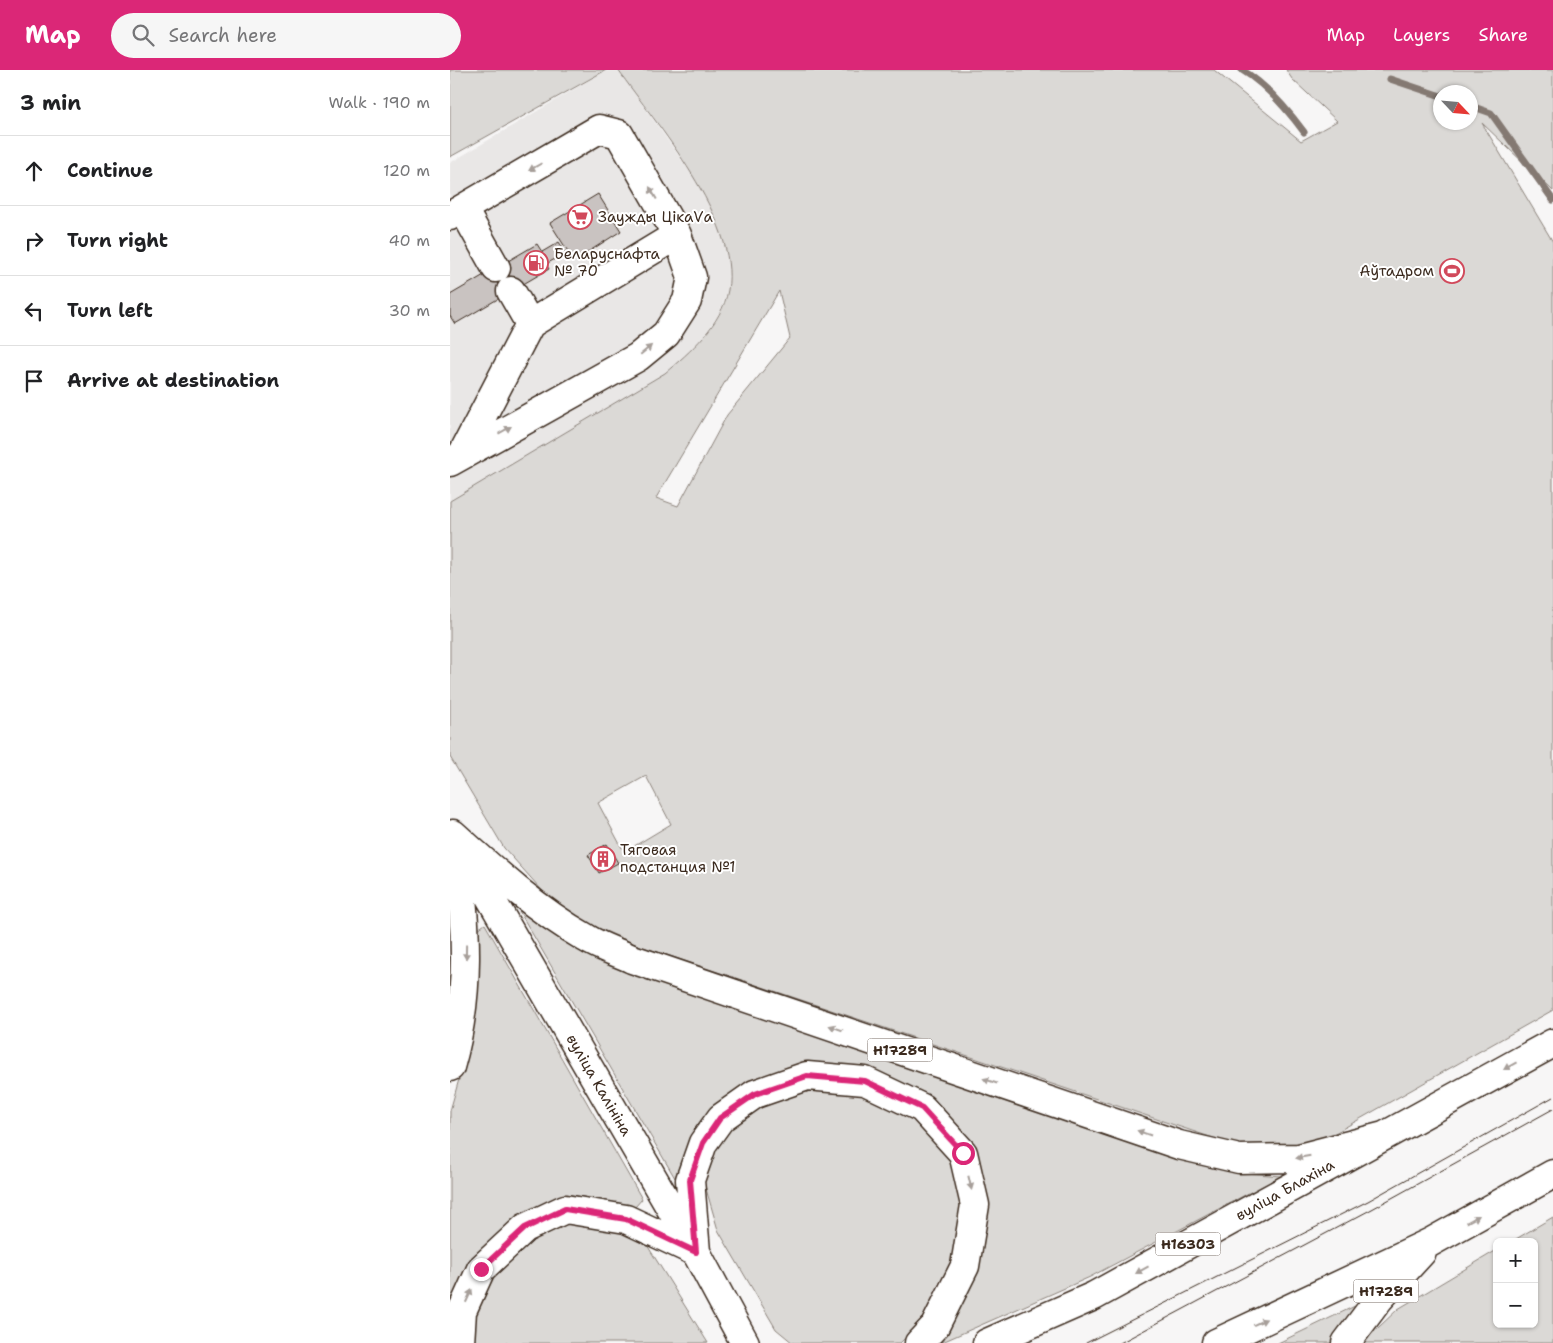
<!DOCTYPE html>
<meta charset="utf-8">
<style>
body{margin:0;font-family:"Shantell Sans",sans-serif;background:#f6f6f6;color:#202124}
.controls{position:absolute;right:15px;bottom:15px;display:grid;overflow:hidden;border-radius:8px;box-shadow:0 1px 4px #0004}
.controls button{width:45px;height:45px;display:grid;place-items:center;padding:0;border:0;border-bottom:1px solid #e0e0e0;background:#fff;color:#202124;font:25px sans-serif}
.compass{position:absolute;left:983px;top:15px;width:45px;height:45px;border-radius:50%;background:#fff;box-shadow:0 1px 4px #0004;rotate:116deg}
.stop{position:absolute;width:15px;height:15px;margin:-11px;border:4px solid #db2777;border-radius:50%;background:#fff}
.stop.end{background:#db2777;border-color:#fff;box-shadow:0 1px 5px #0008}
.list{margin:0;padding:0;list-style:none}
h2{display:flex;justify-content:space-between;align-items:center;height:65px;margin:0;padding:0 20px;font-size:21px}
h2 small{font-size:16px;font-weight:400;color:#757577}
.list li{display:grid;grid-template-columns:32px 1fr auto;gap:15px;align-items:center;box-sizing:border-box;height:70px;padding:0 20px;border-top:1px solid #e0e0e0}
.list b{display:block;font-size:19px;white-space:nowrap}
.list em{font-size:16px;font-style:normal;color:#757577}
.icon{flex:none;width:28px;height:28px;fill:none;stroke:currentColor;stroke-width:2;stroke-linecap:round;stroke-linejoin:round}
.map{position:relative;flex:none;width:1103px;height:1273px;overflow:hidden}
header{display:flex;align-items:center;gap:30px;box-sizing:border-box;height:70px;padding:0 25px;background:#db2777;color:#fff}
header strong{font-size:24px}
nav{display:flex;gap:28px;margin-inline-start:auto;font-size:18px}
.search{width:350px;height:45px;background:#f6f6f6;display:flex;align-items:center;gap:12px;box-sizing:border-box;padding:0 18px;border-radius:28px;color:#757577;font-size:19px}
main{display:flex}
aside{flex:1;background:#fff}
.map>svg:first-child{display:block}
.built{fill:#e9e7e6}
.green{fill:#dbd9d6;stroke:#8b827a;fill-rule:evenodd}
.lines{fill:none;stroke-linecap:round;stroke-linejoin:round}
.stream{stroke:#847972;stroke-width:7}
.building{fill:#c9c3c1;stroke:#3b2a1e}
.minor-casing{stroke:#3b2a1e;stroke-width:31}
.major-casing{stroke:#3b2a1e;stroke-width:31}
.minor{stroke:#fff;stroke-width:28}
.major{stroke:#fff;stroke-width:28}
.tram{stroke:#3b2a1e;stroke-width:1}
.oneway{fill:#a79f9a}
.route{stroke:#db2777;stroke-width:6}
.labels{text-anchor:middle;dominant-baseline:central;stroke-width:4;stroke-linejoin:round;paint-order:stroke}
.shield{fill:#fff;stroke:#766a62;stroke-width:1}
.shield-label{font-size:14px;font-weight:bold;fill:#3b2a1e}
.poi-label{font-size:15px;fill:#3b2a1e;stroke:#fff;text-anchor:start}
.street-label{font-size:15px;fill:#3b2a1e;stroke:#fff}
</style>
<header>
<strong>Map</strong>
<div class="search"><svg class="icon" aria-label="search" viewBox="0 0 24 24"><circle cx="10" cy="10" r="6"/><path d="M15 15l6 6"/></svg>Search here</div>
<nav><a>Map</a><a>Layers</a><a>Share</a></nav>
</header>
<main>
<aside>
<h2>3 min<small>Walk · 190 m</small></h2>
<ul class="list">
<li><svg class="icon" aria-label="ahead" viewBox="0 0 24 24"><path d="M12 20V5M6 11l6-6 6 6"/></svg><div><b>Continue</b></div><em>120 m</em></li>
<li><svg class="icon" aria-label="right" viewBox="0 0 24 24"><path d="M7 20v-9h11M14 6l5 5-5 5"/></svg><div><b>Turn right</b></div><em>40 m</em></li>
<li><svg class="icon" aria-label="left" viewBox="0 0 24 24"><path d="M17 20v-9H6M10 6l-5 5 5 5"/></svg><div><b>Turn left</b></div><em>30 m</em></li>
<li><svg class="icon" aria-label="arrive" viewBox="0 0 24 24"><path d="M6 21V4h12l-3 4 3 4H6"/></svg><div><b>Arrive at destination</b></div></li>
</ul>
</aside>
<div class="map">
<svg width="1103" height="1273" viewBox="0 0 1103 1273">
<rect width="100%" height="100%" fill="#f7f6f6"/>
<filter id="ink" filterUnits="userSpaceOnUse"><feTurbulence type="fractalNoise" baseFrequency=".02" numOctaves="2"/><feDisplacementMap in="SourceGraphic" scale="10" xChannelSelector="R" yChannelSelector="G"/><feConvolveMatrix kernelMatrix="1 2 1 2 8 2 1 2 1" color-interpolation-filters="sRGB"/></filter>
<g filter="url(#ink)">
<!-- built -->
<path class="built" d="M156 0H168L248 113 268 152 279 192 278 220 269 244 245 278 215 303 0 431V93Z"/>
<!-- green -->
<path class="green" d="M0 0H156L0 87Z
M168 0H764L851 71 887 51 842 9 836 0H1103V121L1032 53 1103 172V940L862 1076 790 1077 187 875 142 855 98 827 54 778 0 687V431L215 303C240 282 272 254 278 220 290 150 206 54 168 0ZM991 22H1021V52H991ZM329 221 340 268 277 345 228 436 206 428ZM196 706 221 754 181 778H172L148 733Z
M65 834 177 901 725 1089 783 1102 831 1106 640 1207 490 1273 500 1257 527 1199 539 1135 524 1075 478 1026 419 999 261 1039 240 1067 225 1108Z
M35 854 192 1129 185 1137 117 1124 67 1147 0 1270V1041L15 988 28 859Z
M357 1019 413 1023 464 1049 499 1089 514 1135 504 1194 474 1250 450 1273H343L326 1259 268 1160 254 1112 264 1078 279 1056 307 1035Z
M1103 1147V1273H912L948 1239 1047 1180V1254H1084V1172H1061Z
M121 1152 172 1160 197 1175 258 1273H23L24 1244 44 1205 83 1167Z
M907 1235 910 1239 884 1273H828Z"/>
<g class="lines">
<!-- stream -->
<path class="stream" d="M792 0C817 15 837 39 854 62
M940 9 991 26
M1021 36 1041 43 1103 130"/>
</g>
<!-- building -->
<path class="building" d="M148 124 171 161 124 191 100 153Z
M109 172 116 183 96 194 99 199 5 254 0 246V225L87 174 92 182Z
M157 774 168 793 149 803 138 785Z"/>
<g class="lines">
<defs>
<path id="minor" d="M13 139 46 198
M0 146 149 59 169 64 227 165 242 207 237 231 216 264 188 287 0 392
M80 254 227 165
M12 385 80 254 61 221"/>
<path id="major" d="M3 764C45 802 87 840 136 868 150 877 167 882 182 889L729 1075 789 1089 849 1088 934 1066
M16 786 246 1182 295 1273
M0 997C21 925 17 853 6 780
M246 1182 240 1110 253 1073 271 1048 305 1024 357 1006 415 1011 472 1038 513 1083 525 1135 515 1196 485 1256 469 1273
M10 1273 12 1241 31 1199 75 1158 115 1139 176 1149 246 1182
M537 1273 644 1226 1103 973
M766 1273 981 1172 1103 1104
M896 1273 929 1229 972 1182"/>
</defs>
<!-- minor casing -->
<use href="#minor" class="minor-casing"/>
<!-- major casing -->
<use href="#major" class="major-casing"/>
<!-- minor -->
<use href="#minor" class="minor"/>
<!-- major -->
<use href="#major" class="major"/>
<!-- tram -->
<path class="tram" d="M636 1273 918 1131 1103 1027
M670 1273 922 1139 1103 1039"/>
</g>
<!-- one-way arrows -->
<defs><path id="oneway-solid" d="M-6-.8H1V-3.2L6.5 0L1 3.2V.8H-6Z" transform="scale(1.25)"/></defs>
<g class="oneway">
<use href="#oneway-solid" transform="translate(85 97) rotate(150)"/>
<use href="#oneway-solid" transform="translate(203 123) rotate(-120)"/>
<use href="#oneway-solid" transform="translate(196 280) rotate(-40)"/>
<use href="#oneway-solid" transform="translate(55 360) rotate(-30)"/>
<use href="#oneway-solid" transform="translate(16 882) rotate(91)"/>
<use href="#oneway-solid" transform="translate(386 958) rotate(-161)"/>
<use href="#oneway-solid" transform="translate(1060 996) rotate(151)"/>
<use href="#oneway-solid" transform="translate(540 1011) rotate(-161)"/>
<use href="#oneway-solid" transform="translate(694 1063) rotate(-161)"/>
<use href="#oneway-solid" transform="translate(853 1087) rotate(170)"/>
<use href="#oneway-solid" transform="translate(520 1113) rotate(77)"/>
<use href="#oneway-solid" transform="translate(1023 1149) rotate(-29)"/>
<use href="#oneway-solid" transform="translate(692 1200) rotate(151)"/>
<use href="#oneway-solid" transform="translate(19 1226) rotate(-65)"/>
<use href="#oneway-solid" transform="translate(810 1252) rotate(-25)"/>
</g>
</g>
<g class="lines" filter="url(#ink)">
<!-- route -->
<path class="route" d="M31 1199 75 1158 115 1139 176 1149 246 1182 240 1110 253 1073 270 1048 305 1024 357 1006 415 1011 472 1038 513 1083"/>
</g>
<!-- icons -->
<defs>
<symbol id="supermarket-ring" viewBox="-11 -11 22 22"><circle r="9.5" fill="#fff" stroke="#d1495b" stroke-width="1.5"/><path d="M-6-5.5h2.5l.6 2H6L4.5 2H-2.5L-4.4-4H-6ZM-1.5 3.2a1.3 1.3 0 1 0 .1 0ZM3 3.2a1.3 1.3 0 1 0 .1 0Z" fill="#d1495b"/></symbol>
<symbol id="fuel-ring" viewBox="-11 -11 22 22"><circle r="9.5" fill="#fff" stroke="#d1495b" stroke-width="1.5"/><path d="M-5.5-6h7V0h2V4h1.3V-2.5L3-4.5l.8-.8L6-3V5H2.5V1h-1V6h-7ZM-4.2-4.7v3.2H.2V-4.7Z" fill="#d1495b"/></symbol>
<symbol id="stadium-ring" viewBox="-11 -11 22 22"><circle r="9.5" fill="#fff" stroke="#d1495b" stroke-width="1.5"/><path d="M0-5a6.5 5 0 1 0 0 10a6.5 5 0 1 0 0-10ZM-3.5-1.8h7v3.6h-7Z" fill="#d1495b"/></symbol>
<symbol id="building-ring" viewBox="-11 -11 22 22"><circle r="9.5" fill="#fff" stroke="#d1495b" stroke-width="1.5"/><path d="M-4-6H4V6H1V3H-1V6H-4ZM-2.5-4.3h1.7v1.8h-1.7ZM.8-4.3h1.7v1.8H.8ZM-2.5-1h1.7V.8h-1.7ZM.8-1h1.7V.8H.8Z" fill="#d1495b"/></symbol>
</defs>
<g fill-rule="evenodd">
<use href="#supermarket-ring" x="116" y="133" width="28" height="28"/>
<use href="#fuel-ring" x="72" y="179" width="28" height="28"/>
<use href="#stadium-ring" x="988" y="187" width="28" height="28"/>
<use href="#building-ring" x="139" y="775" width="28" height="28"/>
</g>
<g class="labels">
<!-- shield labels -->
<g class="shield">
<rect x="417.5" y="968.5" width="65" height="23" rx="4"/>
<rect x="705.5" y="1162.5" width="65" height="23" rx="4"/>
<rect x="903.5" y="1209.5" width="65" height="23" rx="4"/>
</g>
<g class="shield-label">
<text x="450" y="980">Н17289</text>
<text x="738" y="1174">Н16303</text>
<text x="936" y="1221">Н17289</text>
</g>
<!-- poi labels -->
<g class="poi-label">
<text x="148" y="147">Заужды ЦікаVа</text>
<text x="104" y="184">Беларуснафта<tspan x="104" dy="17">№ 70</tspan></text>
<text x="984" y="201" text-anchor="end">Аўтадром</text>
<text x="170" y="780">Тяговая<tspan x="170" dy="17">подстанция №1</tspan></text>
</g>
<!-- street labels -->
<g class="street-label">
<text transform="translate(149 1015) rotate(60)">вуліца Калініна</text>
<text transform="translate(835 1120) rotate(-29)">вуліца Блахіна</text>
</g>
</g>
</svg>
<div class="controls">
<button>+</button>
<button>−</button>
</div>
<svg class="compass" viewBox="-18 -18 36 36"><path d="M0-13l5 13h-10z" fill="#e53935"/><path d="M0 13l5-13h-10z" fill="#757577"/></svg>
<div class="stop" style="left:513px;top:1083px"></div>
<div class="stop end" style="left:31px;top:1199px"></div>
</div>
</main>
